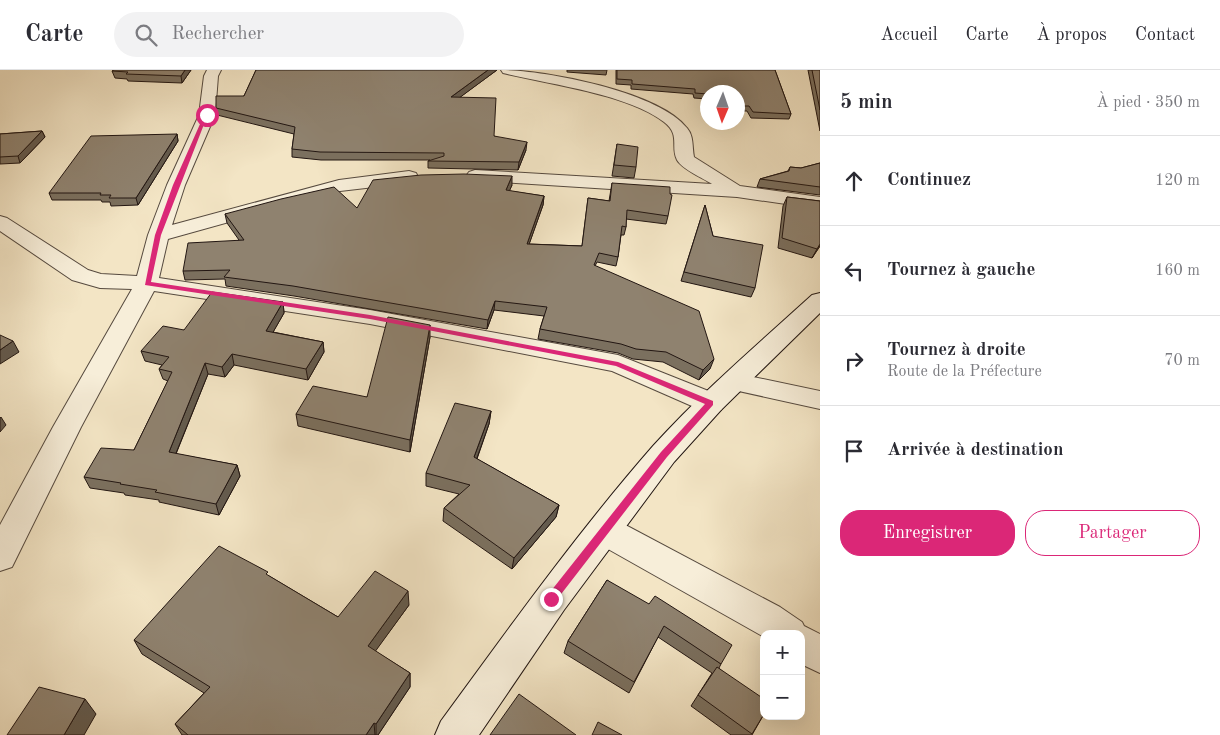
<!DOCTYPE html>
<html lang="fr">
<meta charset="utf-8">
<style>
body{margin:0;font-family:"Old Standard TT",serif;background:#f2f2f3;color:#2b2b33}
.controls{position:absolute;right:15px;bottom:15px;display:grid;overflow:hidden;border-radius:10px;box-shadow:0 5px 20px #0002}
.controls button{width:45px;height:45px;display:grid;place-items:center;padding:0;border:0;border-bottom:1px solid #e1e1e2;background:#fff;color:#2b2b33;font:25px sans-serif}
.compass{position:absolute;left:700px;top:15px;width:45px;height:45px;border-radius:50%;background:#fff;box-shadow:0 5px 20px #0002;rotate:182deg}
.stop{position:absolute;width:15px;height:15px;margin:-11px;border:4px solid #db2777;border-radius:50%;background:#fff}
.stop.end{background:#db2777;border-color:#fff;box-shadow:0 1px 5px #0008}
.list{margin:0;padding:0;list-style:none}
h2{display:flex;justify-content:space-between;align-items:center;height:65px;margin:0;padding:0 20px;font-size:21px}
h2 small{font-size:16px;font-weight:400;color:#7c7c81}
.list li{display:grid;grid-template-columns:32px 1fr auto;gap:15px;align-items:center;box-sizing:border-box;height:90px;padding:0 20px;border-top:1px solid #e1e1e2}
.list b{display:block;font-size:19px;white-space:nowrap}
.list p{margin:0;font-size:16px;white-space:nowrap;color:#7c7c81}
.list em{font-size:16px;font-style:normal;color:#7c7c81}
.actions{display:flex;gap:10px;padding:15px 20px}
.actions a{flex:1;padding:11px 0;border:1px solid #db2777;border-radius:20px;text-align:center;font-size:18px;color:#db2777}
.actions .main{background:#db2777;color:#fff}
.icon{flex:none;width:28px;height:28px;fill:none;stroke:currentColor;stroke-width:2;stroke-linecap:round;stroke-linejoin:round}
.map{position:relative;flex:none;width:820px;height:665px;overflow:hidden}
header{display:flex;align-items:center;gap:30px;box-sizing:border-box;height:70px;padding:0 25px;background:#fff;border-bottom:1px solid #e1e1e2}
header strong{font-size:24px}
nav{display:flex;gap:28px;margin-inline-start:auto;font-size:18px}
.search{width:350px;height:45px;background:#f2f2f3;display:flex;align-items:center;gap:12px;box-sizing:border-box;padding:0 18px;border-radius:28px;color:#7c7c81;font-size:19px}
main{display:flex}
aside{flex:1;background:#fff}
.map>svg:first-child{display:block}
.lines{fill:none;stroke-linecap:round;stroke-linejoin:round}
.street-casing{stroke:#564a3f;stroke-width:2}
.secondary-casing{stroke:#221612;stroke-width:2}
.street{fill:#f7eed9;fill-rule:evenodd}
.secondary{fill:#f7eed9;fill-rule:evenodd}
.wall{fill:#7b705f;stroke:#221612}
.shaded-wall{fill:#645b4e;stroke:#221612}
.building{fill:#8f826f;stroke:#221612}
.route{fill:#db2777}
</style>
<header>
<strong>Carte</strong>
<div class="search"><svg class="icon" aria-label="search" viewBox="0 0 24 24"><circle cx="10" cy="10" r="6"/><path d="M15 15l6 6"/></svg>Rechercher</div>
<nav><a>Accueil</a><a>Carte</a><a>À propos</a><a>Contact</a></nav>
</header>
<main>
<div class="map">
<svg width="820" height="665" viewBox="0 0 820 665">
<rect width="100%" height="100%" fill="#f3e5c5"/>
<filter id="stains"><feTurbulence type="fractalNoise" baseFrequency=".004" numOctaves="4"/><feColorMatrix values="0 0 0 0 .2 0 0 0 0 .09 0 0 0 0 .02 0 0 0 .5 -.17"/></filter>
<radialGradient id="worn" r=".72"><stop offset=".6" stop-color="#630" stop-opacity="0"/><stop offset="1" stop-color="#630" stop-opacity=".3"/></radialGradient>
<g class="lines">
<defs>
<path id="street" d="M207 0H221L218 6 215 45 185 115 172 155 339 110 409 101 416 103 418 107 416 111 409 113 340 121 168 169 159 208 370 240 618 285 721 326 725 333 721 340 711 343 701 340 612 301 370 254 154 221 81 357 12 497 0 501V455L53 357 132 219 100 218 72 210 0 161V146L7 148 88 200 101 204 137 206 148 165 167 115 199 45 204 6Z
M501 0C546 0 659 22 687 58 694 66 692 77 694 87L740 116 820 127V139L737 127 469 110 466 106 469 102 475 100 712 114C703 108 683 100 677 90 670 76 681 65 664 52 628 24 548 14 503 3Z
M734 303 820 321V339L725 318 721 312 725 306Z
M604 447 616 450 780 537 802 552 804 556 820 564V603L801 594V564H764V567L592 470 588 460 592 450Z"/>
<path id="secondary" d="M820 223V243L721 340 674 392 564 540 479 665H435L441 651C509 558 577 463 653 376 702 322 758 274 812 225Z"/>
</defs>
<!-- street casing -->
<use href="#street" class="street-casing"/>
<!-- secondary casing -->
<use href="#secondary" class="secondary-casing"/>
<!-- street -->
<use href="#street" class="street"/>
<!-- secondary -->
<use href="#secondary" class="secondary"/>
</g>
<!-- wall -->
<path class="wall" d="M114 0H191L182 13 128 11 127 9 115 8 112 1Z
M256 0H497L460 27 494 66 526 80 518 100 428 98V91L430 90H321L292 87V79L294 64 217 45 216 38 244 26Z
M567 0H607L606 5 567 2Z
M616 0H775L791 44 789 49 751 48 747 41H738V22H708V29L694 28 693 24 631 19V15L616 14Z
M808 0H820V61Z
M42 61 45 67 20 93 0 94V64Z
M177 64 178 71 138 135 111 136 110 132H102L101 130H52L49 123Z
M617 74 636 97 634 108 612 106Z
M820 93V125L757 117 760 109 788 101 790 97 801 98Z
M612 113 668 146 666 154 626 149V157L624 165H621L618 187 616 196 597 192 595 196 710 299 699 310 663 292 633 289 618 283 538 269 540 259 544 246 494 240 487 259 294 226 226 216 225 209 185 210 183 201 239 170 227 153 225 144 357 138 512 115 509 121 544 126 543 135 529 174 582 176 588 128 609 131Z
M787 127 820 131V176L812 188 778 178 783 136Z
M705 135 713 166 755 218 751 227 681 211Z
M283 232 284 243 273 262 323 272 324 282 308 310 234 295 225 307 208 304 176 384 237 395 240 406 219 445 159 432V430L125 425 124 423 90 418 84 407 134 380 168 311 163 309 159 299 162 295 145 291 141 281 184 260Z
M430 267 410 382 298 356 296 344 367 327Z
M491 341 489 354 477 389 559 435 556 447 512 499 443 451 444 438 459 424 426 416V403Z
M269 506 338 547 409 535 375 581 410 603V617L378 665H182L175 654 204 623 142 584 134 570Z
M607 510 721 594 719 598 764 644 752 665H731L691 636 712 603 658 567 629 623 564 583 568 571Z"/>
<!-- shaded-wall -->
<path class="shaded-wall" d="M185 0H191L182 13 181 6Z
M488 0H497L451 34V27Z
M42 61 45 67 20 93 18 86Z
M177 64 178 71 138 135 136 128Z
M527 72 526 80 518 100 519 92Z
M512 106V115L506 129V120Z
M544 126 543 135 526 183 527 174Z
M820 174V176L812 188 817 179Z
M495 231 494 240 487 259 488 250Z
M283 232 284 243 268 271 266 261Z
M430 255V267L410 382V370Z
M13 271 19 282 0 294V280Z
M323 272 324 282 308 310 306 299Z
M232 284 234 295 225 307 222 297Z
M714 289 710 299 699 310 703 300Z
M205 293 208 304 172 393 169 382Z
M491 341 489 354 473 399 474 387Z
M1 347 6 355 0 362V348Z
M237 395 240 406 219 445 216 434Z
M559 435 556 447 512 499 514 488Z
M408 521 409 535 369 590 368 576Z
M410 603V617L378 665H376V654Z
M85 629 96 644 84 665H64Z
M374 653 375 665H366Z"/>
<!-- building -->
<path class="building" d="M114 0H185L181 6 126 4 128 2 112 1Z
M256 0H488L451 27 496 28 494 66 527 72 519 92 428 91 444 86V83L320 82 292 79 295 57 216 38V26H244Z
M617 0H775L791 44 753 42 749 36H738V22H708V24L695 23V19L632 14V10L617 9Z
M812 0H820V40Z
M42 61 18 86 0 87V64Z
M177 64 136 128H109L111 125H100L101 123H49L91 66Z
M617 74 638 77 636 97 614 95Z
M820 93V117L760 109 789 101 790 97 801 98Z
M464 104 512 106 506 120 544 126 527 174 582 176 588 128 610 131 612 113 670 117V124L672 125 668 146 627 140 626 157 622 156 618 187 599 183 594 195 699 241 714 289 703 300 666 282 636 279 621 274 540 259 547 237 495 231 488 250 293 216 224 207 230 200 183 201 188 173 244 170 225 144 281 129 334 117 357 138 373 110 421 105Z
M787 127 820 131V174L817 179 782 168Z
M705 135 713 166 763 175 755 218 684 202Z
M212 222 283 232 266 261 323 272 306 299 232 284 222 297 205 293 169 382 237 395 216 434 155 422 157 420 120 414 121 413 84 407 101 378 134 380 172 302 159 299 169 287 141 281 163 256 184 260Z
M388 247 430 255 410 370 296 344 313 316 367 327Z
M0 265 13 271 0 280Z
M455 333 491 341 474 387 559 435 514 488 444 438 470 415 426 403Z
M219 476 268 502 266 504 338 547 375 501 408 521 368 576 410 603 376 654 374 653 366 665H188L175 654 210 617 134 570Z
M607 510 649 534 655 526 732 575 721 594 664 556 634 612 568 571Z
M717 597 764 629V644L752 664 698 625Z
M39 617 85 629 64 665H7Z
M519 624 576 665H490Z
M598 652 622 665H592Z"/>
<!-- route -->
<path class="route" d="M208 44 161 165 151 212 370 245 618 292 713 331V335L667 387 555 532H547V526L661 382 705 334 616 296 370 249 145 215 155 165 173 115 204 45Z"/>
<rect width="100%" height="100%" filter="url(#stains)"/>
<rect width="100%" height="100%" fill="url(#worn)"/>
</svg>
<div class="controls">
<button>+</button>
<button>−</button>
</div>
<svg class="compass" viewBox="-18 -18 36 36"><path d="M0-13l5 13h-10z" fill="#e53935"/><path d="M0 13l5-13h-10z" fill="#7c7c81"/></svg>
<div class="stop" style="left:207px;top:45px"></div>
<div class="stop end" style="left:551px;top:529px"></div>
</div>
<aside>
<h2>5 min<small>À pied · 350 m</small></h2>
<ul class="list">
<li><svg class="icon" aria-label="ahead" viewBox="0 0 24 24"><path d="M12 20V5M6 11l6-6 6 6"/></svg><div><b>Continuez</b></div><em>120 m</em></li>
<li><svg class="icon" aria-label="left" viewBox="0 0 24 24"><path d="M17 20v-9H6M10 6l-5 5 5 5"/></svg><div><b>Tournez à gauche</b></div><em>160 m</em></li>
<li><svg class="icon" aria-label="right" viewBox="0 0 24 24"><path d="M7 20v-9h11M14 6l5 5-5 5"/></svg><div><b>Tournez à droite</b><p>Route de la Préfecture</p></div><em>70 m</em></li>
<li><svg class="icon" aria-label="arrive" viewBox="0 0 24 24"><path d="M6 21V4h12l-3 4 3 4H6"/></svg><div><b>Arrivée à destination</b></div></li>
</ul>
<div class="actions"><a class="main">Enregistrer</a><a>Partager</a></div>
</aside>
</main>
